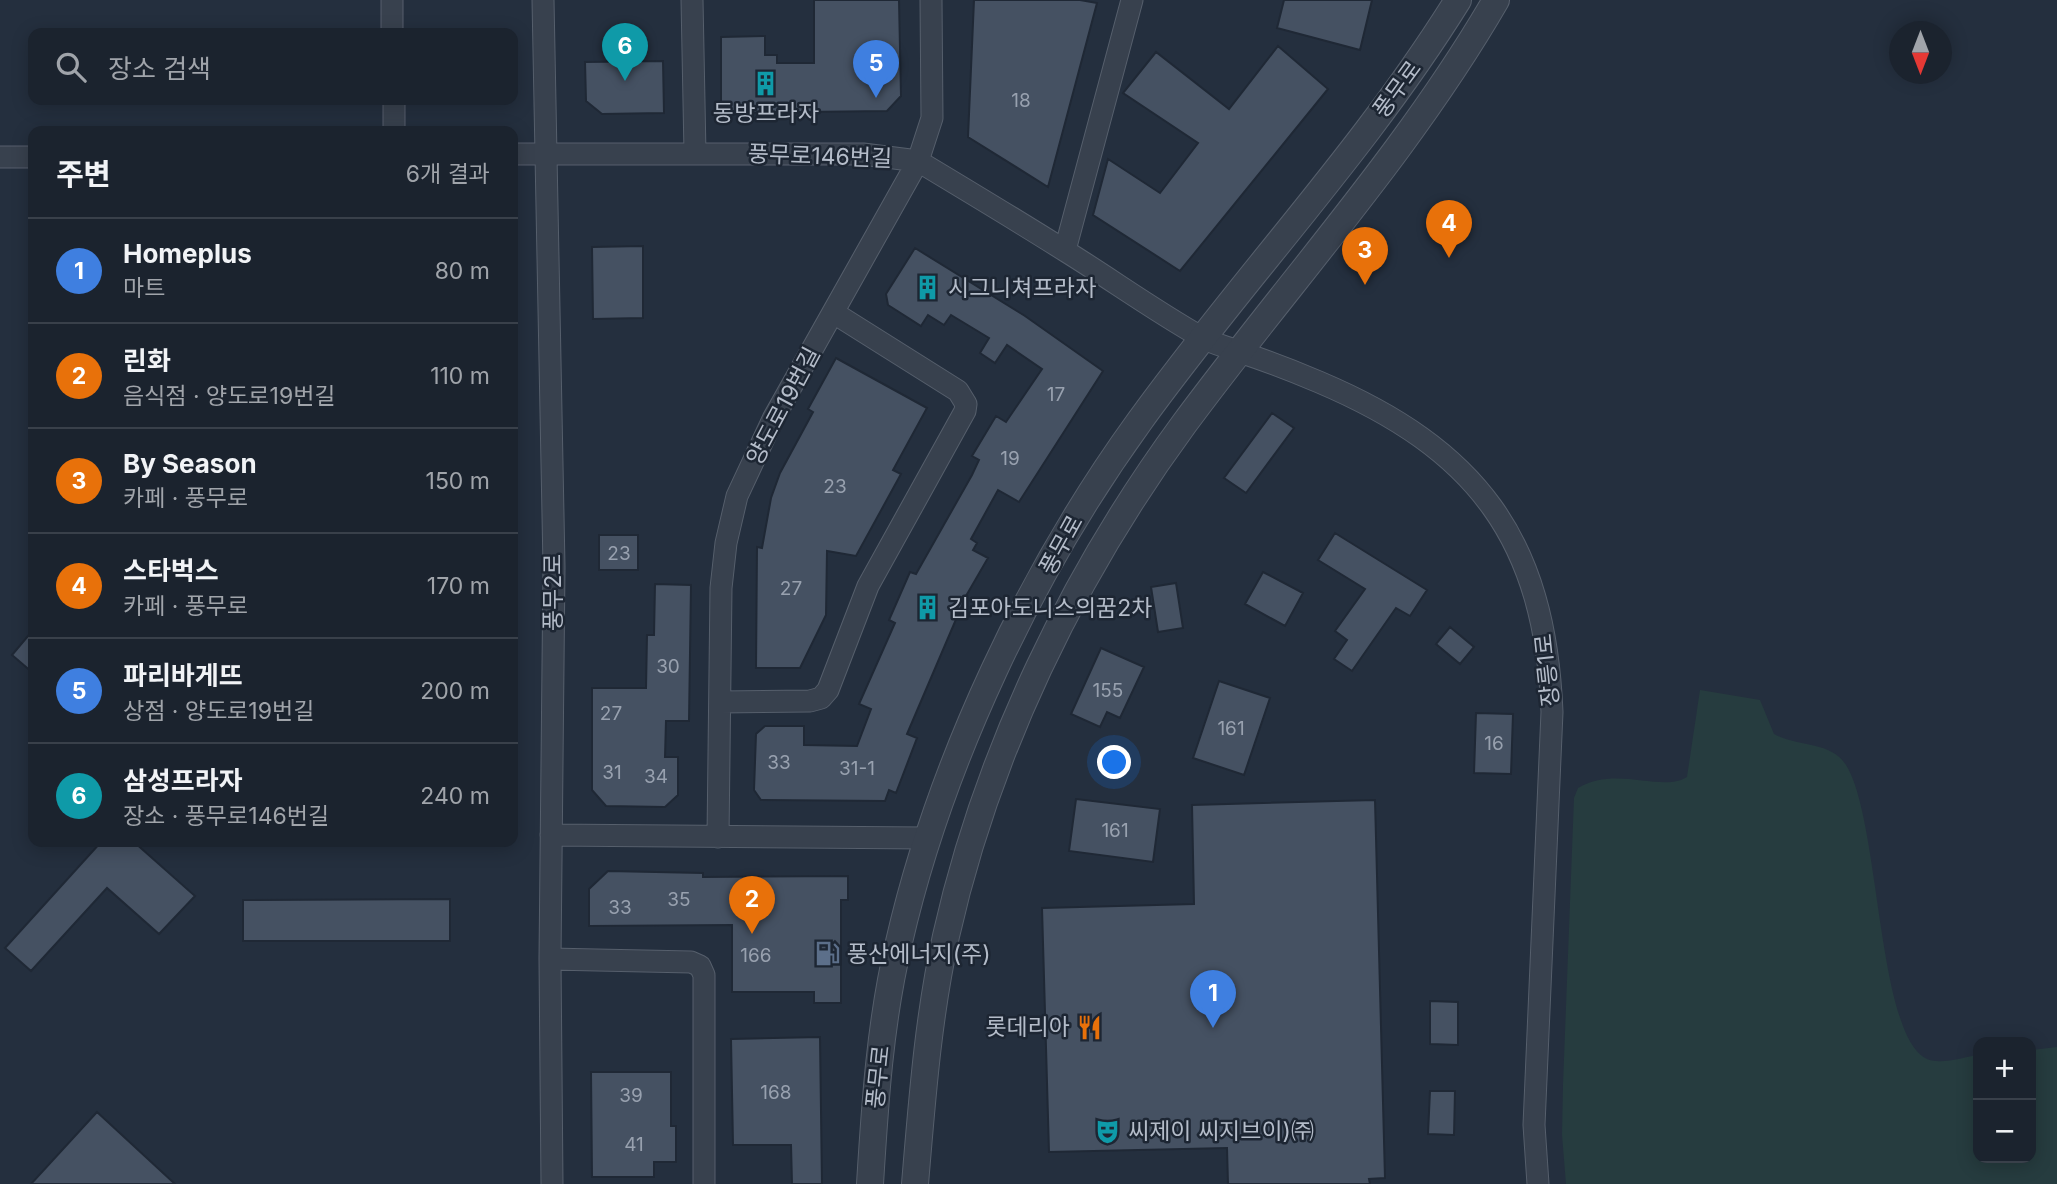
<!DOCTYPE html>
<html lang="ko">
<meta charset="utf-8">
<style>
body{margin:0;font-family:Inter,"Noto Sans KR",sans-serif;background:#282f3a;color:#f1f3f6}
.controls{position:absolute;right:21px;bottom:21px;display:grid;overflow:hidden;border-radius:14px;box-shadow:0 4px 18px #0003}
.controls button{width:63px;height:63px;display:grid;place-items:center;padding:0;border:0;border-bottom:2px solid #39404a;background:#1b232e;color:#f1f3f6;font:35px sans-serif}
.compass{position:absolute;left:1889px;top:21px;width:63px;height:63px;border-radius:50%;background:#1b232e;box-shadow:0 4px 18px #0003;rotate:180deg}
.you{position:absolute;left:1115px;top:763px;width:24px;height:24px;margin:-18px;border:5px solid #fff;border-radius:50%;background:#1a73e8;box-shadow:0 0 0 10px #1a73e833}
.badge{display:grid;place-items:center;width:46px;height:46px;border-radius:50%;background:#ea580c;color:#fff;font-size:23px;font-weight:700}
.pin{position:absolute;translate:-50% -58px;filter:drop-shadow(0 2px 4px #0008)}
.pin::after{content:'';position:absolute;top:37px;width:24px;height:21px;background:inherit;clip-path:polygon(0 0,100% 0,50% 100%)}
.list{margin:0;padding:0;list-style:none}
h2{display:flex;justify-content:space-between;align-items:center;height:91px;margin:0;padding:0 28px;font-size:30px}
h2 small{font-size:23px;font-weight:400;color:#a0a4aa}
.list li{display:grid;grid-template-columns:46px 1fr auto;gap:21px;align-items:center;box-sizing:border-box;height:105px;padding:0 28px;border-top:2px solid #39404a}
.list b{display:block;font-size:26px;white-space:nowrap}
.list p{margin:0;font-size:23px;white-space:nowrap;color:#a0a4aa}
.list em{font-size:23px;font-style:normal;color:#a0a4aa}
.icon{flex:none;width:38px;height:38px;fill:none;stroke:currentColor;stroke-width:2;stroke-linecap:round;stroke-linejoin:round}
.map{position:relative;flex:none;width:2057px;height:1184px;overflow:hidden}
.search{position:absolute;background:#1b232e;box-shadow:0 4px 18px #0003;left:28px;top:28px;width:490px;height:77px;display:flex;align-items:center;gap:18px;box-sizing:border-box;padding:0 24px;border-radius:14px;color:#a0a4aa;font-size:26px}
.panel{position:absolute;background:#1b232e;box-shadow:0 4px 18px #0003;left:28px;top:126px;width:490px;height:721px;border-radius:14px}
.map>svg:first-child{display:block}
.green{fill:#263c3f}
.building{fill:#455162;stroke:#1f2835;stroke-width:2}
.lines{fill:none;stroke-linecap:round;stroke-linejoin:round}
.minor-casing{stroke:#565f6c;stroke-width:23}
.tertiary-casing{stroke:#565f6c;stroke-width:28}
.minor{stroke:#38414e;stroke-width:21}
.tertiary{stroke:#38414e;stroke-width:26}
.labels{text-anchor:middle;dominant-baseline:central;stroke-width:5;stroke-linejoin:round;paint-order:stroke}
.number-label{font-size:19px;fill:#98a1af}
.street-label{font-size:23px;fill:#b4bcc9;stroke:#1d2633}
.poi-label{font-size:23px;fill:#b4bcc9;stroke:#1d2633;text-anchor:start}
</style>
<div class="map">
<svg width="2057" height="1184" viewBox="0 0 2057 1184">
<rect width="100%" height="100%" fill="#242f3e"/>
<!-- green -->
<path class="green" d="M1700 690 1760 700 1774 734C1797 747 1831 741 1846 765 1880 819 1877 1031 1925 1058 1938 1066 1964 1057 1978 1055V1158H2031V1050L2057 1047V1184H1566L1562 1135 1563 1085 1574 798 1578 788C1616 765 1662 793 1687 777Z"/>
<!-- building -->
<path class="building" d="M814 0H899L901 96 887 111 732 113 721 103V37L765 36V55H777V63H814Z
M974 0H1080L1097 3 1048 187 968 137Z
M1284 0H1372L1360 50 1277 28Z
M1278 46 1328 89 1180 271 1093 215 1108 159 1160 193 1198 143 1123 93 1156 52 1229 109Z
M663 61 664 113 602 114 586 101 585 62Z
M643 246V318L593 319 592 247Z
M915 248 1025 316 1103 371 1019 502 998 490 971 539 977 543 973 550 988 558 966 596 907 734 917 738 896 793 889 790 885 801 761 800 754 790 756 734 765 726H804V745L857 746 871 709 859 704 895 623 889 620 910 572 916 574 972 475 979 460 972 456 996 416 1006 422 1042 369 1007 345 995 363 980 353 989 338 951 315 944 325 928 315 921 326 888 305 886 294Z
M836 358 927 408 893 470 901 474 856 556 827 551 826 615 800 668H756L757 547 762 548 771 498 780 473 813 412 808 409Z
M1272 413 1294 428 1246 493 1224 478Z
M1335 533 1427 590 1410 616 1396 608 1352 671 1334 659 1347 640 1335 631 1365 589 1318 560Z
M599 535H638V570H599Z
M1263 572 1303 593 1285 626 1245 604Z
M1176 583 1183 628 1158 632 1151 587Z
M655 584 691 585 689 721H666L665 757H678V795L665 807 606 806 592 790V688H646L647 635H654Z
M1450 627 1474 647 1460 664 1436 644Z
M33 630V673L12 655Z
M1101 648 1144 667 1120 718 1107 712 1100 727 1071 714Z
M1219 681 1270 698 1244 775 1193 758Z
M1476 713 1513 714 1511 774 1474 773Z
M1076 799 1160 809 1153 862 1069 851Z
M1375 800 1385 1178 1369 1179 1370 1184H1228L1227 1148 1049 1152 1042 908 1194 904 1192 805Z
M101 842H134L195 896 159 934 107 888 31 971 5 948Z
M608 871 703 873V877L848 876V900H841V1003H814V992H732V925L589 926V889Z
M450 899V941H243V900Z
M1430 1001 1458 1002V1045L1430 1044Z
M820 1037 822 1184H792L791 1145H733L731 1039Z
M591 1072H671V1126H676V1162H654V1177H592Z
M1430 1091H1455L1454 1135 1428 1134Z
M97 1112 175 1184H31Z"/>
<g class="lines">
<defs>
<path id="minor" d="M392 0V33
M543 0 554 567 550 959 552 1184
M692 0 695 153
M394 100V131
M513 154H863L918 161C968 191 1018 221 1067 252 1112 280 1155 311 1201 337 1213 344 1228 347 1240 352 1267 361 1293 371 1319 382 1477 449 1545 539 1552 712L1534 1125 1538 1184
M0 157H33
M1065 250 1132 0
M720 702 810 701 821 698 828 690 868 586 965 411 966 404 958 391 834 313
M551 835 927 838
M718 837 721 588 726 543 737 496 773 419 918 161 932 118 931 0
M550 959 691 962 700 966 704 975V1184"/>
<path id="tertiary" d="M870 1184C875 1103 880 1022 899 942 940 763 1031 571 1139 422 1242 279 1365 150 1458 0
M915 1184C922 1101 928 1017 946 936 987 753 1073 575 1184 424 1288 283 1408 152 1496 0"/>
</defs>
<!-- minor casing -->
<use href="#minor" class="minor-casing"/>
<!-- tertiary casing -->
<use href="#tertiary" class="tertiary-casing"/>
<!-- minor -->
<use href="#minor" class="minor"/>
<!-- tertiary -->
<use href="#tertiary" class="tertiary"/>
</g>
<!-- icons -->
<defs>
<symbol id="building-bare" viewBox="-9 -9 18 18"><path d="M-4-6H4V6H1V3H-1V6H-4ZM-2.5-4.3h1.7v1.8h-1.7ZM.8-4.3h1.7v1.8H.8ZM-2.5-1h1.7V.8h-1.7ZM.8-1h1.7V.8H.8Z" fill="#0f9aa8" stroke="#1d2633" stroke-width="2.5" paint-order="stroke"/></symbol>
<symbol id="fuel-bare" viewBox="-9 -9 18 18"><path d="M-5.5-6h7V0h2V4h1.3V-2.5L3-4.5l.8-.8L6-3V5H2.5V1h-1V6h-7ZM-4.2-4.7v3.2H.2V-4.7Z" fill="#5c6f8a" stroke="#1d2633" stroke-width="2.5" paint-order="stroke"/></symbol>
<symbol id="restaurant-bare" viewBox="-9 -9 18 18"><path d="M-5-6h1v4h1v-4h1v4h1v-4h1v5L-1.5 .5V6h-2V.5L-5-1ZM5-6V6H3V1.5H1.5Q1.5-4 5-6Z" fill="#e8710a" stroke="#1d2633" stroke-width="2.5" paint-order="stroke"/></symbol>
<symbol id="theatre-bare" viewBox="-9 -9 18 18"><path d="M-5-5.5Q0-4 5-5.5V0Q5 5 0 6Q-5 5-5 0ZM-3.3-2.5H-1v1.5H-3.3ZM1-2.5H3.3v1.5H1ZM-2.8 1Q0 5.5 2.8 1Z" fill="#0f9aa8" stroke="#1d2633" stroke-width="2.5" paint-order="stroke"/></symbol>
</defs>
<g fill-rule="evenodd">
<use href="#building-bare" x="748" y="66" width="35" height="35"/>
<use href="#building-bare" x="910" y="270" width="35" height="35"/>
<use href="#building-bare" x="910" y="590" width="35" height="35"/>
<use href="#fuel-bare" x="810" y="936" width="35" height="35"/>
<use href="#restaurant-bare" x="1072" y="1010" width="35" height="35"/>
<use href="#theatre-bare" x="1090" y="1114" width="35" height="35"/>
</g>
<g class="labels">
<!-- number labels -->
<g class="number-label">
<text x="1021" y="100">18</text>
<text x="1056" y="394">17</text>
<text x="1010" y="458">19</text>
<text x="835" y="486">23</text>
<text x="619" y="553">23</text>
<text x="791" y="588">27</text>
<text x="668" y="666">30</text>
<text x="1108" y="690">155</text>
<text x="611" y="713">27</text>
<text x="1231" y="728">161</text>
<text x="1494" y="743">16</text>
<text x="779" y="762">33</text>
<text x="857" y="768">31-1</text>
<text x="612" y="772">31</text>
<text x="656" y="776">34</text>
<text x="1115" y="830">161</text>
<text x="679" y="899">35</text>
<text x="620" y="907">33</text>
<text x="756" y="955">166</text>
<text x="776" y="1092">168</text>
<text x="631" y="1095">39</text>
<text x="634" y="1144">41</text>
</g>
<!-- street labels -->
<g class="street-label">
<text transform="translate(1397 89) rotate(-54)">풍무로</text>
<text transform="translate(820 156) rotate(2)">풍무로146번길</text>
<text transform="translate(783 406) rotate(-62)">양도로19번길</text>
<text transform="translate(1061 545) rotate(-61)">풍무로</text>
<text transform="translate(553 592) rotate(-90)">풍무2로</text>
<text transform="translate(1547 670) rotate(-96)">장릉1로</text>
<text transform="translate(878 1077) rotate(-84)">풍무로</text>
</g>
<!-- poi labels -->
<g class="poi-label">
<text x="766" y="113" text-anchor="middle">동방프라자</text>
<text x="948" y="288">시그니쳐프라자</text>
<text x="948" y="608">김포아도니스의꿈2차</text>
<text x="847" y="954">풍산에너지(주)</text>
<text x="1070" y="1027" text-anchor="end">롯데리아</text>
<text x="1128" y="1131">씨제이 씨지브이)㈜</text>
</g>
</g>
</svg>
<div class="controls">
<button>+</button>
<button>−</button>
</div>
<svg class="compass" viewBox="-18 -18 36 36"><path d="M0-13l5 13h-10z" fill="#e53935"/><path d="M0 13l5-13h-10z" fill="#a0a4aa"/></svg>
<div class="you"></div>
<div class="pin badge" style="left:1213px;top:1028px;background:#3f7fe0">1</div>
<div class="pin badge" style="left:752px;top:934px;background:#e8710a">2</div>
<div class="pin badge" style="left:1365px;top:285px;background:#e8710a">3</div>
<div class="pin badge" style="left:1449px;top:258px;background:#e8710a">4</div>
<div class="pin badge" style="left:876px;top:98px;background:#3f7fe0">5</div>
<div class="pin badge" style="left:625px;top:81px;background:#0f9aa8">6</div>
<div class="search"><svg class="icon" aria-label="search" viewBox="0 0 24 24"><circle cx="10" cy="10" r="6"/><path d="M15 15l6 6"/></svg>장소 검색</div>
<section class="panel">
<h2>주변<small>6개 결과</small></h2>
<ul class="list">
<li><span class="badge" style="background:#3f7fe0">1</span><div><b>Homeplus</b><p>마트</p></div><em>80 m</em></li>
<li><span class="badge" style="background:#e8710a">2</span><div><b>린화</b><p>음식점 · 양도로19번길</p></div><em>110 m</em></li>
<li><span class="badge" style="background:#e8710a">3</span><div><b>By Season</b><p>카페 · 풍무로</p></div><em>150 m</em></li>
<li><span class="badge" style="background:#e8710a">4</span><div><b>스타벅스</b><p>카페 · 풍무로</p></div><em>170 m</em></li>
<li><span class="badge" style="background:#3f7fe0">5</span><div><b>파리바게뜨</b><p>상점 · 양도로19번길</p></div><em>200 m</em></li>
<li><span class="badge" style="background:#0f9aa8">6</span><div><b>삼성프라자</b><p>장소 · 풍무로146번길</p></div><em>240 m</em></li>
</ul>
</section>
</div>
